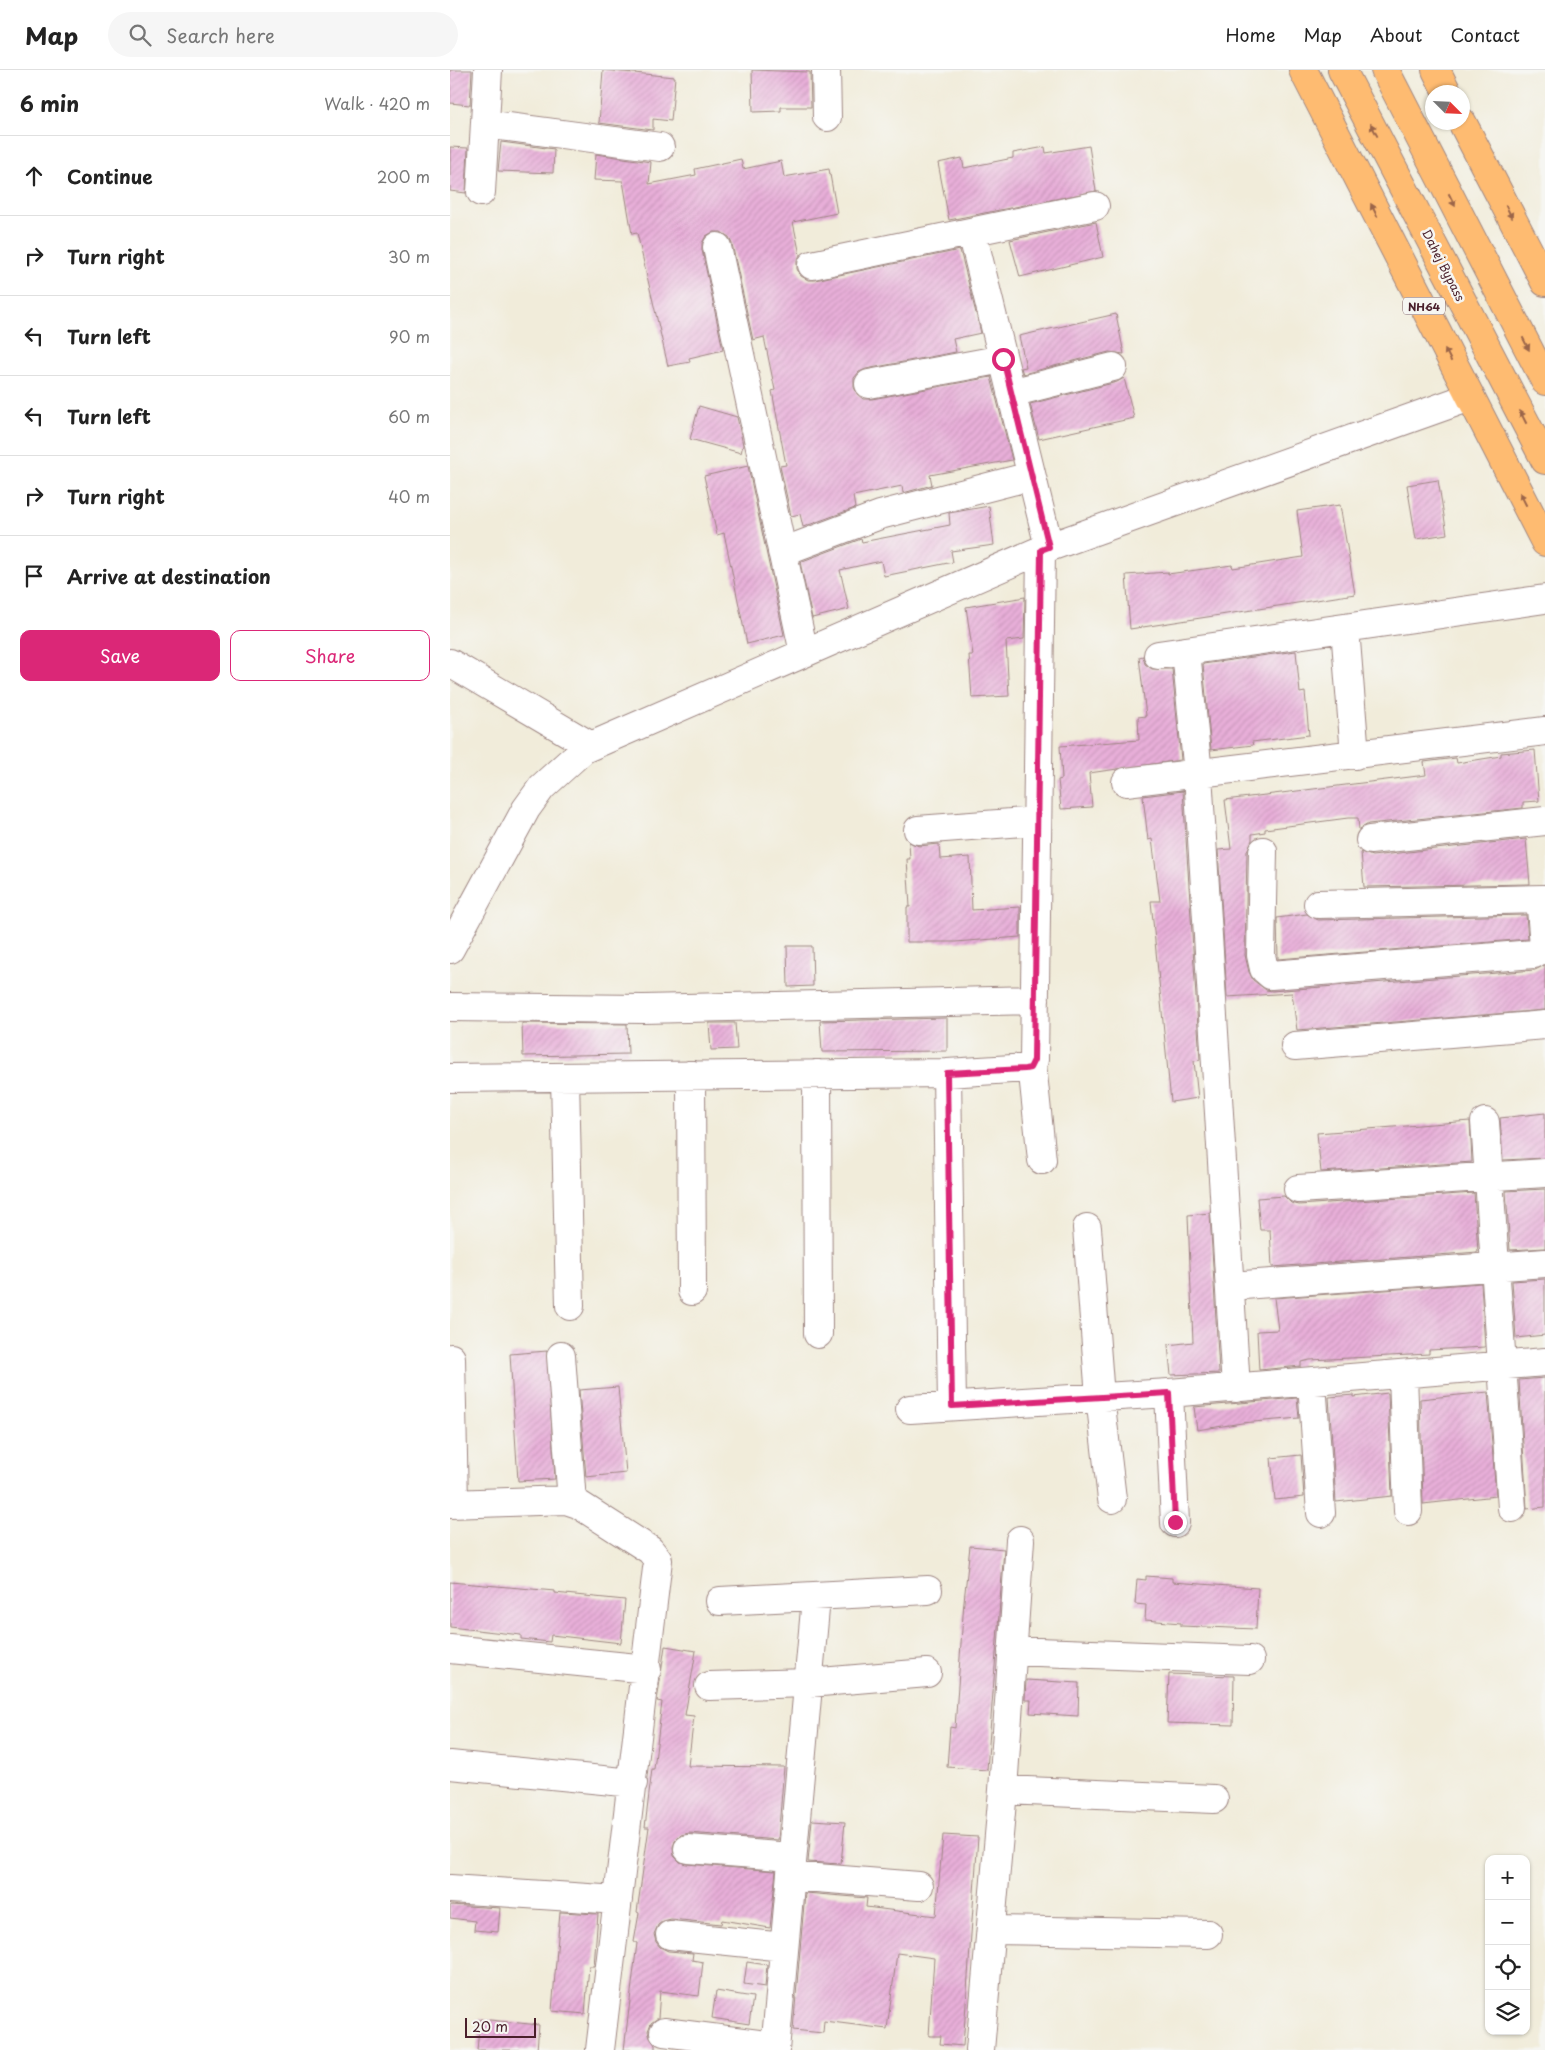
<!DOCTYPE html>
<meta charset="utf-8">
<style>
body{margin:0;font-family:"Playpen Sans",sans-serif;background:#f6f6f6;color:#222}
.controls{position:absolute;right:15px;bottom:15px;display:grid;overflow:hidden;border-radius:10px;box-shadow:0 1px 4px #0004}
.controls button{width:45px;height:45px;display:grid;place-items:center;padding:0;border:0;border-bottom:1px solid #e0e0e0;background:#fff;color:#222;font:25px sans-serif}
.compass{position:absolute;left:975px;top:15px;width:45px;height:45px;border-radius:50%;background:#fff;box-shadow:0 1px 4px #0004;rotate:114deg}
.scale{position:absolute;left:15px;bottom:12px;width:71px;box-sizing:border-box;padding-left:5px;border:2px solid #4a1f2b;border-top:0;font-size:14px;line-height:18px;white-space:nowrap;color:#4a1f2b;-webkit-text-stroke:4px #f6f6f2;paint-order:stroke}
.stop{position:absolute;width:15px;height:15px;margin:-11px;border:4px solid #db2777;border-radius:50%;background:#fff}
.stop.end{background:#db2777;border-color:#fff;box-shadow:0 1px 5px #0008}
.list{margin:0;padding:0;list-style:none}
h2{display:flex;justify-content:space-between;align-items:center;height:65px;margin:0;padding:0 20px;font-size:21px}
h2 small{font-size:16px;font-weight:400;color:#767676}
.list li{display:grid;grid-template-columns:32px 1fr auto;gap:15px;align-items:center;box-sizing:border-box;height:80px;padding:0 20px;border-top:1px solid #e0e0e0}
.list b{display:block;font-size:19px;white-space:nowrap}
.list em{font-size:16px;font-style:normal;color:#767676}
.actions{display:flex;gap:10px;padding:15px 20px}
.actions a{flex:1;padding:11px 0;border:1px solid #db2777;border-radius:10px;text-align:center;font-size:18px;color:#db2777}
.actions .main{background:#db2777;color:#fff}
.icon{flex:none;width:28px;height:28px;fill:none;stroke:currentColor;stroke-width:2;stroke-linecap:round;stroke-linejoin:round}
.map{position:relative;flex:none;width:1095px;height:1980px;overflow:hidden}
header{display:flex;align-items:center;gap:30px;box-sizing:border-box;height:70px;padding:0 25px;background:#fff;border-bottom:1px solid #e0e0e0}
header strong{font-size:24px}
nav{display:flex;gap:28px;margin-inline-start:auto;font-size:18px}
.search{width:350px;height:45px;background:#f6f6f6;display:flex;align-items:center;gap:12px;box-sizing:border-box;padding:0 18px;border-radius:28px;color:#767676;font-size:19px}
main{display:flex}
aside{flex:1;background:#fff}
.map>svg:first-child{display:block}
.building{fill:url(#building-hatch)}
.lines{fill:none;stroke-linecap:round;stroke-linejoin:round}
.minor-casing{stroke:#9e8682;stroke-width:30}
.highway-casing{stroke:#9e8682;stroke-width:30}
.minor{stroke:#fff;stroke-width:28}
.highway{stroke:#febb71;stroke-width:28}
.oneway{fill:#9b654a}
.route{stroke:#db2777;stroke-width:6}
.labels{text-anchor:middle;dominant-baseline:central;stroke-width:5;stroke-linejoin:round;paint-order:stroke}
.shield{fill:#f6f6f2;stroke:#7e6067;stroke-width:1}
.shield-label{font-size:11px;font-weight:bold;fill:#4a1f2b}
.street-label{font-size:12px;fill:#4a1f2b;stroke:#f6f6f2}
</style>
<header>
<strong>Map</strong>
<div class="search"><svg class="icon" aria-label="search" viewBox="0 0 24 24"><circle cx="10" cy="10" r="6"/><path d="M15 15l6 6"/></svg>Search here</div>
<nav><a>Home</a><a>Map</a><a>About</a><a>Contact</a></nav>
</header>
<main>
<aside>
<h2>6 min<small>Walk · 420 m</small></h2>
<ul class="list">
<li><svg class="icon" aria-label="ahead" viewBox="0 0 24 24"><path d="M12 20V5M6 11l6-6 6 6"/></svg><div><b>Continue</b></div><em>200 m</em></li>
<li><svg class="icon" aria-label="right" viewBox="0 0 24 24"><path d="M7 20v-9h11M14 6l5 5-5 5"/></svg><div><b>Turn right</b></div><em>30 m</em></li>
<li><svg class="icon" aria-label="left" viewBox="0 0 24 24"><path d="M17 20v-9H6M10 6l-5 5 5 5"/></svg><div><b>Turn left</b></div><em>90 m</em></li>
<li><svg class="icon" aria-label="left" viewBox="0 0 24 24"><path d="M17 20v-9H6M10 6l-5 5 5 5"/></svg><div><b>Turn left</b></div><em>60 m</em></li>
<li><svg class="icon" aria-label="right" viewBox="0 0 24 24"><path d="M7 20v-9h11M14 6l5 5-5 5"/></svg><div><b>Turn right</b></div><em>40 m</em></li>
<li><svg class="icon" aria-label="arrive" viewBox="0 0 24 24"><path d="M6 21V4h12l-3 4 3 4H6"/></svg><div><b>Arrive at destination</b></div></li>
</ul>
<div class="actions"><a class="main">Save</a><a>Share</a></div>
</aside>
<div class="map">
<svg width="1095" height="1980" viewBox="0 0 1095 1980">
<defs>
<pattern id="building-hatch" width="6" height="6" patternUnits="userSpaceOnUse" patternTransform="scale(1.25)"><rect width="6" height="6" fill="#e8afd9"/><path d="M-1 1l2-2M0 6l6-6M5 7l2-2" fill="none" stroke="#c896ba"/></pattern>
</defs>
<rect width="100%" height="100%" fill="#f6f6f2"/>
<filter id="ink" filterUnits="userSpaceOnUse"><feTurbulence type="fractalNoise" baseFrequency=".02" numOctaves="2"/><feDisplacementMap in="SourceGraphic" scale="10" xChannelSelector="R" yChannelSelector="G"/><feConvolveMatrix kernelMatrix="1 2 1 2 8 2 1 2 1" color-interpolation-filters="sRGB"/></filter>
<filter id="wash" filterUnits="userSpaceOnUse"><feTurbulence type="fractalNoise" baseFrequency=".0096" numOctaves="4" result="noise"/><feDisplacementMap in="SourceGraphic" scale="20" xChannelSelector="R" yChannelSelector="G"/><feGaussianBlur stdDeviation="1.12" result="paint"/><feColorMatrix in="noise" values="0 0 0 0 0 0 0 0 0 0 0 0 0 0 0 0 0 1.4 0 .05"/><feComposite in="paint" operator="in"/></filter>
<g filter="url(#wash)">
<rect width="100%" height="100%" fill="#f1ecda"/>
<g id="blocks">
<!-- building -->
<path class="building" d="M0 0H22L20 35 0 33Z
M153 0 225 7 221 51 203 49V60L149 53Z
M302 0 360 2 361 37H331V41L303 42Z
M51 72 104 79 103 103 48 101Z
M639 76 646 121 499 150 488 93 512 88 514 98 563 88V83L595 77 596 83Z
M0 77 18 78 16 123 0 121Z
M146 84 201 92 199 114 246 105 245 99 291 89 293 99 331 91 334 107 379 99 387 143 343 152 350 185 347 191V199L351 206 358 210H365L510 180 531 263 503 269 506 282 416 299 409 302 404 308V317L407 324 413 329H422L541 307 562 390 480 405 482 415 453 423 452 416 403 426 405 438 353 457 350 444 341 446 330 396 336 395 322 321 325 320 314 267 303 270 282 174 279 167 271 162H263L256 166 252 173V180L273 280 239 288 240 292 218 296 187 163 182 164 173 111 144 110Z
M646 152 653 187 570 207 560 170Z
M666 244 674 284 659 282 573 304 571 298 576 297 569 266Z
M674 308 684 348 589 369 580 334 667 312Z
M249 336 287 347 293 375 291 383 240 369Z
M298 396 334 565 297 574 274 463 267 465 254 406Z
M988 410 997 464 966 469 957 415Z
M890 435 905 524 680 559 676 505 718 502V504L782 495 783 498 853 487 847 441Z
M539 436 544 475 501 481 503 492 434 506 431 491 390 500 399 539 362 548 350 492 411 469 412 472 500 455 499 443Z
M575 527 574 569 556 571 559 626 522 628 519 585H523L516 537Z
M846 581 850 623 855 622 859 665 802 672 803 675 761 680 753 594Z
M693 586 695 594 702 599H722L731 690 639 703 642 737 611 739 608 710 612 709 610 676 689 670 688 647 696 646 689 587Z
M1085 680 1089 731 1073 732V738L918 754 909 760 908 748H898L815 759V762L802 764V770L797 781 795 885 799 902 803 910 816 920 822 921 1085 900 1095 895V940L847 960 842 923 777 927 768 780 781 779 775 730 976 705 974 692 1006 688 1007 693 1051 686V683Z
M733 721 750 990 744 991 748 1028 721 1032 701 831H710L702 769 698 770 693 726Z
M1076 769 1080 814 914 817 911 782 922 786Z
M459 772 469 776 489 774 490 789 520 787 522 840 570 837V867L505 872H457V837H460L457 789H460Z
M857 844 868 850 1076 845 1078 869 828 889 827 848Z
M337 876H362L363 916 338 917Z
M497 948V981L372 982 370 951Z
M72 953 177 954 178 984 73 986Z
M259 953H285L287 979 261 980Z
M1095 1043V1088L1053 1090 1050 1048Z
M1020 1051 1022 1092 871 1102 867 1063Z
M1095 1119V1178L1060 1180 1056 1121Z
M1024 1123 1028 1182 822 1197 820 1160H810L807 1128 834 1126 841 1133 849 1135Z
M760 1143 769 1303 721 1305 718 1275 743 1272 738 1145Z
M1095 1209V1265L1066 1268 1062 1211Z
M1031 1213 1035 1277 979 1280V1284L860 1290 851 1292V1296L809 1300 807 1261 828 1260 824 1228Z
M97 1281 105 1409 68 1411 60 1284Z
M1095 1308V1437L1077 1439 1069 1310Z
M168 1317 176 1403 136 1407 129 1320Z
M1038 1322 1046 1426 973 1434 970 1329Z
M938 1323 942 1426 886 1432 879 1327 904 1325V1327Z
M847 1328 849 1348 792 1353 747 1360 744 1337Z
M851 1385 854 1427 825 1430 821 1388Z
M520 1476 554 1479 537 1700 497 1697 500 1657 505 1658 514 1531Z
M696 1506 722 1508V1512L808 1518 806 1559 731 1556V1553L695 1550 696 1535 685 1534 687 1509 696 1510Z
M0 1512 105 1521V1523L175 1530 171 1573 101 1565 100 1572 71 1569V1565L0 1557Z
M215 1576 246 1581 235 1645 244 1646 238 1696 334 1697 328 1770 239 1763 231 1765 225 1771 223 1777 224 1786 230 1792 236 1794 326 1801 320 1858 272 1850 271 1854 221 1849 213 1851 208 1855 204 1864 206 1872 210 1877 218 1881 243 1883 242 1890 253 1892 249 1926 210 1921 208 1948 201 1953 198 1961 200 1968 205 1975V1980H174L187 1873 184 1872 189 1843 187 1842 199 1757H195L202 1699H204L212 1632 207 1631Z
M719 1604 784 1606 783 1655 717 1653Z
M576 1610 629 1613 628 1646 580 1643 581 1630H575Z
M362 1750 395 1752 391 1794 358 1792Z
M493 1765 528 1767 513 1976 490 1974 491 1966H479L484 1888 447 1883 437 1959 374 1951 373 1963 343 1960 355 1823 417 1828 416 1837 486 1846Z
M0 1835 50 1838 48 1862 24 1860 25 1851 0 1848Z
M110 1842 148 1844 144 1896H139L135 1944 102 1941Z
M297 1892 317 1895 315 1917 294 1914Z
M266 1921 303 1927 299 1954 262 1948Z
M30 1949 89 1955 87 1980H27Z"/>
</g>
</g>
<g filter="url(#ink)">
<use href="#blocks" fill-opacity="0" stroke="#9e8682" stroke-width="1"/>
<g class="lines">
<defs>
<path id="minor" d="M376 0 377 47
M35 54 210 77
M31 122 38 0
M522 162 599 477
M267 177 354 583
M362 195 645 136
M419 314 553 289
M561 323 663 297
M332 482 430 445 581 406
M895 558 905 685
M736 581 748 704 786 1318
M708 585 1095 529
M0 593 141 676
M676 712 1095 661
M468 760 587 751
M920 770 1095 751
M813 781 811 885 814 899 821 905 1084 884 1094 877 1091 838 1095 832
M868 834 1095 829
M0 879 76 739 92 717 134 679 591 480 1020 327
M0 937 194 939 585 930
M845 976 1095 955
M582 994 592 1090
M497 1003 502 1336
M367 1004 368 1264
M241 1005 242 1221
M115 1007 120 1236
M0 1008 497 1003 579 998 584 990 591 480
M1035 1052 1062 1438
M848 1119 1095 1103
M637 1158 650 1327 662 1429
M780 1216 1095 1193
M111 1286 122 1432
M1 1288 4 1434
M953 1305 958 1441
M862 1312 871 1443
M719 1323 725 1453
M460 1339 719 1323 1095 1292
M0 1434 116 1430 128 1434 200 1480 208 1490 150 1980
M270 1531 478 1520
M0 1579 197 1599
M562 1581 800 1590
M259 1616 359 1613 477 1603
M0 1695 183 1713
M553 1720 764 1729
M238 1779 342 1787
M341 1806 469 1816
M0 1819 168 1830
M541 1860 758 1864
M220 1865 334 1877
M214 1962 325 1976
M325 1980 366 1528
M530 1980 553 1720 570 1470"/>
<path id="highway" d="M853 0 1095 472
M892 0 1095 390
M935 0 1095 311
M986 0 997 22
M1012 52 1095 212"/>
</defs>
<!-- minor casing -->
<use href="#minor" class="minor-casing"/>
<!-- highway casing -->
<use href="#highway" class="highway-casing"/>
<!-- minor -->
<use href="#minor" class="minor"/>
<!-- highway -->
<use href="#highway" class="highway"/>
</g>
<!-- one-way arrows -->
<defs><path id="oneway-solid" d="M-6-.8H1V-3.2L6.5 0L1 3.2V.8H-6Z" transform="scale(1.25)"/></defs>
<g class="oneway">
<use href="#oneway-solid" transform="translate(924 60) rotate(-118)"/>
<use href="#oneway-solid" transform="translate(1002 130) rotate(63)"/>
<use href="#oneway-solid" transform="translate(924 140) rotate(-117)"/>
<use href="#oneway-solid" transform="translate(1059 142) rotate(63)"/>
<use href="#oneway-solid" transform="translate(1076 274) rotate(63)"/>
<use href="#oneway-solid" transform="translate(998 285) rotate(-117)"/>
<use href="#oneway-solid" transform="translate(1073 347) rotate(-117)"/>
<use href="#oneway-solid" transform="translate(1073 429) rotate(-117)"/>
</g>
</g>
<g class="lines" filter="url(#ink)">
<!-- route -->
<path class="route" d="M553 289 599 477 591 480 584 990 580 998 575 999 497 1003 502 1336 719 1323 725 1452"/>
</g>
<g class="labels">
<!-- shield labels -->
<rect class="shield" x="953" y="227.5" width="42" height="17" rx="4"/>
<g class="shield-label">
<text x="974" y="236">NH64</text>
</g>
<!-- street labels -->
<g class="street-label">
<text transform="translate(994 195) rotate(63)">Dahej Bypass</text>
</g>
</g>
</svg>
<div class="controls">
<button>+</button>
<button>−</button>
<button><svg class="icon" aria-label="locate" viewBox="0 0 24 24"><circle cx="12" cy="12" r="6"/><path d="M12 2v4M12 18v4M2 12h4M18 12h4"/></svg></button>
<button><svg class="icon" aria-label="layers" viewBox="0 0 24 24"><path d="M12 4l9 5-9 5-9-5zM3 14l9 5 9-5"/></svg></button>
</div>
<svg class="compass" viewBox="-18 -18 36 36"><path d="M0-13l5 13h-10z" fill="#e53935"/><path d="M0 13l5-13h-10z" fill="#767676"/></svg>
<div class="scale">20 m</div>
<div class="stop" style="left:553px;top:289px"></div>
<div class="stop end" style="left:725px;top:1452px"></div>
</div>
</main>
